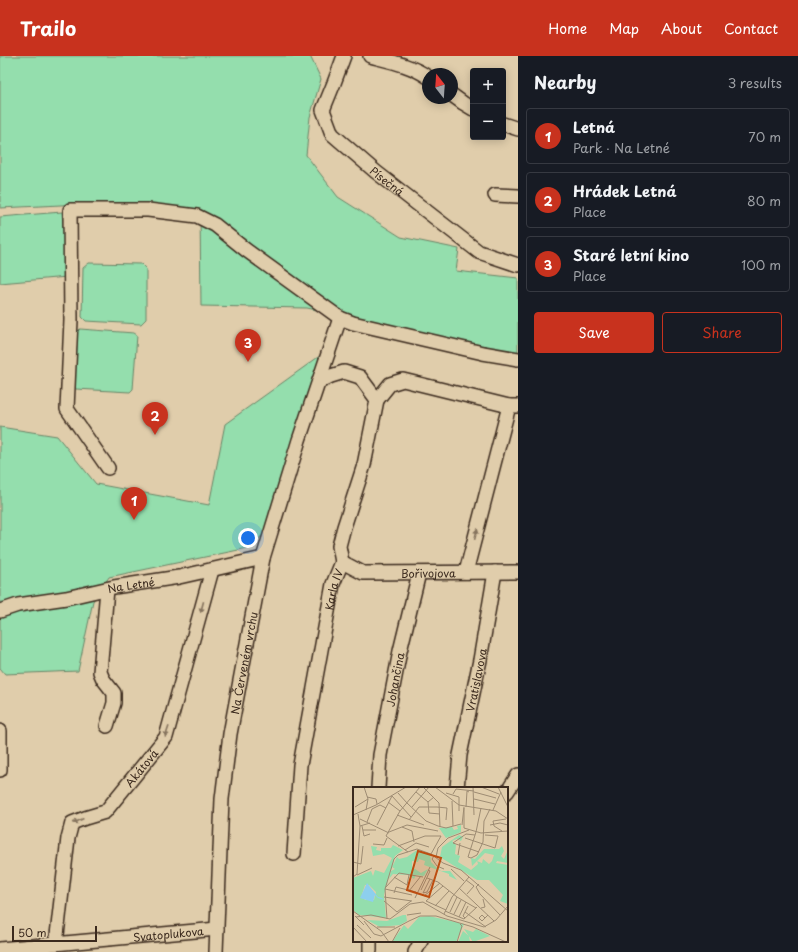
<!DOCTYPE html>
<meta charset="utf-8">
<style>
body{margin:0;font-family:"Playpen Sans",sans-serif;background:#20242c;color:#f1f3f6}
.controls{position:absolute;right:12px;top:12px;display:grid;overflow:hidden;border-radius:4px;box-shadow:0 2px 10px #0003}
.controls button{width:36px;height:36px;display:grid;place-items:center;padding:0;border:0;border-bottom:1px solid #363941;background:#171b24;color:#f1f3f6;font:20px sans-serif}
.compass{position:absolute;left:422px;top:12px;width:36px;height:36px;border-radius:50%;background:#171b24;box-shadow:0 2px 10px #0003;rotate:343deg}
.scale{position:absolute;left:12px;bottom:10px;width:85px;box-sizing:border-box;padding-left:4px;border:2px solid #3b2a1e;border-top:0;font-size:11px;line-height:14px;white-space:nowrap;color:#3b2a1e;-webkit-text-stroke:3px #e0cdab;paint-order:stroke}
.you{position:absolute;left:248px;top:482px;width:14px;height:14px;margin:-10px;border:3px solid #fff;border-radius:50%;background:#1a73e8;box-shadow:0 0 0 6px #1a73e833}
.badge{display:grid;place-items:center;width:26px;height:26px;border-radius:50%;background:#c8321e;color:#fff;font-size:13px;font-weight:700}
.pin{position:absolute;translate:-50% -33px;filter:drop-shadow(0 1px 2px #0008)}
.pin::after{content:'';position:absolute;top:21px;width:14px;height:12px;background:inherit;clip-path:polygon(0 0,100% 0,50% 100%)}
.list{margin:0;padding:0;list-style:none}
h2{display:flex;justify-content:space-between;align-items:center;height:52px;margin:0;padding:0 16px;font-size:17px}
h2 small{font-size:13px;font-weight:400;color:#9ea1a6}
.list li{display:grid;grid-template-columns:26px 1fr auto;gap:12px;align-items:center;box-sizing:border-box;height:56px;margin:0 8px 8px;padding:0 8px;border:1px solid #363941;border-radius:4px}
.list b{display:block;font-size:15px;white-space:nowrap}
.list p{margin:0;font-size:13px;white-space:nowrap;color:#9ea1a6}
.list em{font-size:13px;font-style:normal;color:#9ea1a6}
.actions{display:flex;gap:8px;padding:12px 16px}
.actions a{flex:1;padding:9px 0;border:1px solid #c8321e;border-radius:4px;text-align:center;font-size:14px;color:#c8321e}
.actions .main{background:#c8321e;color:#fff}
.map{position:relative;flex:none;width:518px;height:896px;overflow:hidden}
header{display:flex;align-items:center;gap:24px;box-sizing:border-box;height:56px;padding:0 20px;background:#c8321e;color:#fff}
header strong{font-size:19px}
nav{display:flex;gap:22px;margin-inline-start:auto;font-size:14px}
main{display:flex}
aside{flex:1;background:#171b24}
.map>svg:first-child{display:block}
.green{fill:#94dead;stroke:#688466}
.lines{fill:none;stroke-linecap:round;stroke-linejoin:round}
.street-casing{stroke:#3b2a1e;stroke-width:16}
.street{stroke:#e0cdab;stroke-width:13}
.oneway{fill:#85735d}
.labels{text-anchor:middle;dominant-baseline:central;stroke-width:3;stroke-linejoin:round;paint-order:stroke}
.street-label{font-size:11px;fill:#3b2a1e;stroke:#e0cdab}
.inset-road{fill:none;stroke:#9e8c73;stroke-width:1}
.view{fill:#bd4d10;fill-opacity:0.15;stroke:#bd4d10;stroke-width:2}
.inset-edge{fill:none;stroke:#3b2a1e;stroke-width:2}
</style>
<header>
<strong>Trailo</strong>
<nav><a>Home</a><a>Map</a><a>About</a><a>Contact</a></nav>
</header>
<main>
<div class="map">
<svg width="518" height="896" viewBox="0 0 518 896">
<rect width="100%" height="100%" fill="#e0cdab"/>
<filter id="ink" filterUnits="userSpaceOnUse"><feTurbulence type="fractalNoise" baseFrequency=".025" numOctaves="2"/><feDisplacementMap in="SourceGraphic" scale="8" xChannelSelector="R" yChannelSelector="G"/><feConvolveMatrix kernelMatrix="1 2 1 2 8 2 1 2 1" color-interpolation-filters="sRGB"/></filter>
<g filter="url(#ink)">
<!-- green -->
<path class="green" d="M0 0H310L321 23 310 61 306 99 338 141 401 181 459 193 456 215 518 222V298L341 259 307 252 201 250 200 156 81 148 0 152Z
M62 156 67 221 0 227V161Z
M89 207 141 208 146 213V263L141 268 86 265 82 261 83 212Z
M80 273 134 277 137 279 133 333 130 336 76 333 73 330 76 277Z
M321 299 263 479 248 492 109 521 93 545 78 615 5 618 0 612V371L57 380 96 428 209 449 225 368Z"/>
<g class="lines">
<defs>
<g id="street">
<path id="s1" d="M344 0 334 27 323 54 332 78 376 116 479 196 518 209"/>
<path d="M370 0C389 5 411 9 428 21"/>
<path d="M452 39 463 47 473 53"/>
<path d="M503 68 518 73"/>
<path d="M495 139 518 140"/>
<path d="M377 344 390 328 403 324 509 350H518"/>
<path d="M108 412 67 353 71 264 70 154H148L197 160 215 169 246 194 340 262 353 267 483 297 518 303"/>
<path id="s2" d="M342 506 363 517 518 516"/>
<path d="M466 516 509 350"/>
<path d="M107 533 100 616 103 623 114 637V647L107 670"/>
<path id="s3" d="M0 555 18 549 66 542 114 531 179 521 263 502"/>
<path d="M0 675V714"/>
<path id="s4" d="M378 732 380 699 400 595 419 517"/>
<path id="s5" d="M457 732 460 699 480 604 495 516"/>
<path d="M507 736 518 719"/>
<path id="s6" d="M294 798 300 709 333 528 342 506 339 490 344 471 364 409 377 344 360 321 344 316 331 320 319 326"/>
<path d="M370 885V895"/>
<path id="s7" d="M56 888 68 782 72 767 85 762 105 756 166 681 212 514"/>
<path id="s8" d="M0 893 217 873"/>
<path id="s9" d="M216 896 222 743 230 678 263 502 299 384 340 262"/>
<path d="M415 896 421 885"/>
</g>
</defs>
<!-- street casing -->
<use href="#street" class="street-casing"/>
<!-- street -->
<use href="#street" class="street"/>
</g>
<!-- one-way arrows -->
<defs><path id="oneway-solid" d="M-6-.8H1V-3.2L6.5 0L1 3.2V.8H-6Z"/></defs>
<g class="oneway">
<use href="#oneway-solid" transform="translate(476 478) rotate(-76)"/>
<use href="#oneway-solid" transform="translate(202 551) rotate(105)"/>
<use href="#oneway-solid" transform="translate(167 676) rotate(109)"/>
<use href="#oneway-solid" transform="translate(78 765) rotate(155)"/>
</g>
</g>
<g class="labels">
<!-- street labels -->
<g class="street-label">
<text stroke="none"><textPath href="#s1" startOffset="156">Písečná</textPath></text>
<text stroke="none"><textPath href="#s2" startOffset="89">Bořivojova</textPath></text>
<text stroke="none"><textPath href="#s3" startOffset="134">Na Letné</textPath></text>
<text stroke="none"><textPath href="#s6" startOffset="268">Karla IV</textPath></text>
<text stroke="none"><textPath href="#s9" startOffset="291">Na Červeném vrchu</textPath></text>
<text stroke="none"><textPath href="#s4" startOffset="110">Johančina</textPath></text>
<text stroke="none"><textPath href="#s5" startOffset="110">Vratislavova</textPath></text>
<text stroke="none"><textPath href="#s7" startOffset="214">Akátová</textPath></text>
<text stroke="none"><textPath href="#s8" startOffset="169">Svatoplukova</textPath></text>
</g>
</g>
<!-- overview -->
<g transform="translate(353 731)">
<rect width="155" height="155" fill="#e0cdab"/>
<path d="M108 38V45L93 51 86 41 99 40 101 43 105 42 104 39ZM106 48 110 50 108 54 104 52 99 54 103 58 102 67 107 69 105 75 118 83 125 77 124 74 129 76 130 72 136 77 139 74 141 68 132 66 119 79 118 71 122 72 131 62H146L149 59 151 64 148 69 151 72 155 63V76L144 74 143 76 155 78V117L147 114 150 108 136 93H124L87 70 89 60ZM40 58 50 63 42 69 31 108 33 131 6 128 0 123V91L18 84 20 89 22 83 31 86 39 71 31 67 20 69 18 59 24 60 23 63 28 64V61H38ZM12 98H16L23 105 21 113H12L9 107ZM64 63 77 67 78 75 83 80 88 84H97L104 93 96 89V87L71 78 72 74 66 72 65 75 59 74V80L68 86 75 82 71 89 63 88 61 92 56 88 40 87 36 92 38 84 42 82 39 80 44 70 46 72 54 70ZM50 128H53L54 134 47 138 27 140 14 133 34 134ZM76 129 111 137 103 155H39L51 138 55 142 66 130ZM123 142 137 149 120 155 111 142 120 145ZM110 144 116 149 117 155H105Z" fill="#94dead" fill-rule="evenodd"/>
<path d="M14 96 25 110 29 111 31 113 25 111 22 108 20 115 7 111Z" fill="#8dcfee"/>
<path class="inset-road" d="M11 0 15 12 13 23M70 0 86 16 87 40M82 0 106 18 143 24 155 32M120 0 121 28M128 0 146 7M145 0 155 20M63 5 75 15 81 10M121 5 143 11M45 6 54 16M93 6 106 10V24M100 7 103 2 121 4M14 10 23 12 24 17M121 12 142 17M99 14 100 39M35 15 47 24M75 15 76 26 87 27M54 16 73 34 85 39 93 41 108 37M2 20 15 12M59 20 76 0M113 20 114 4 116 5M140 23 148 5M5 27 7 39M0 28 23 18 53 0M44 28 71 38M7 32 36 46M56 33 66 20H84L94 21 93 33M14 35 19 22 27 18 33 21M24 38 39 9 58 30M109 38 111 20M137 38 147 36 155 38M9 39 11 49 17 47M49 40 59 44 61 55M111 41 128 46 155 44M111 41V21M10 43H23M149 44 141 39 140 34 153 32M36 45 54 38 85 44M123 45 115 70 118 71 124 68 130 55 131 34 137 22M123 45 128 21M122 48 113 47 100 56 126 65M112 51 142 61 145 49 132 48M20 57 31 58 34 51M45 59 72 49H88L78 67M52 63 63 56 76 60M55 65 33 49 47 24 67 0M105 68 107 56M81 69 79 72 84 79 91 82M83 70 85 61 95 51 116 43M0 75 8 77 10 59M98 82 111 94M4 88 19 81M0 90 4 87 7 39 17 36M41 90 54 98 56 88M74 91 85 95 104 110 123 121M113 93 121 99 114 107M126 97 123 100 127 107 147 128M90 99 73 114 93 123M32 101 46 86 70 90M106 101 141 134M32 102 59 108M68 103 77 84 75 83M56 104 68 89M41 106 43 100 63 105M70 106 74 105 80 93M70 106 77 92M71 109 87 96M31 110 59 114M62 111 77 80M31 114 44 125 58 114M82 119 96 104M128 121 132 120 130 112M0 124 28 144 36 155M92 124 111 132 124 120M97 125 104 110M112 125 133 140M91 127 99 110 116 90M101 127 108 113M54 128 68 126M2 129 11 138M3 130 18 128 37 132 57 117 70 115 94 129 131 140 143 133 155 119M106 130 113 115M112 131 110 129 115 119M132 131 129 134 126 131 129 128 132 131 135 128M34 132 32 102 41 72 45 68 64 62 78 67 90 76 108 83 155 124M11 134 21 147 28 149 56 134M56 134 67 129H83L120 140 153 155M4 138 18 151M0 140 14 155M24 140H42M39 155 47 141M104 155 109 139 107 137"/>
<path class="view" d="M65 64 88 71 76 110 54 103Z"/>
<rect width="155" height="155" class="inset-edge"/>
</g>
</svg>
<div class="controls">
<button>+</button>
<button>−</button>
</div>
<svg class="compass" viewBox="-18 -18 36 36"><path d="M0-13l5 13h-10z" fill="#e53935"/><path d="M0 13l5-13h-10z" fill="#9ea1a6"/></svg>
<div class="scale">50 m</div>
<div class="you"></div>
<div class="pin badge" style="left:134px;top:464px">1</div>
<div class="pin badge" style="left:155px;top:379px">2</div>
<div class="pin badge" style="left:248px;top:306px">3</div>
</div>
<aside>
<h2>Nearby<small>3 results</small></h2>
<ul class="list">
<li><span class="badge">1</span><div><b>Letná</b><p>Park · Na Letné</p></div><em>70 m</em></li>
<li><span class="badge">2</span><div><b>Hrádek Letná</b><p>Place</p></div><em>80 m</em></li>
<li><span class="badge">3</span><div><b>Staré letní kino</b><p>Place</p></div><em>100 m</em></li>
</ul>
<div class="actions"><a class="main">Save</a><a>Share</a></div>
</aside>
</main>
